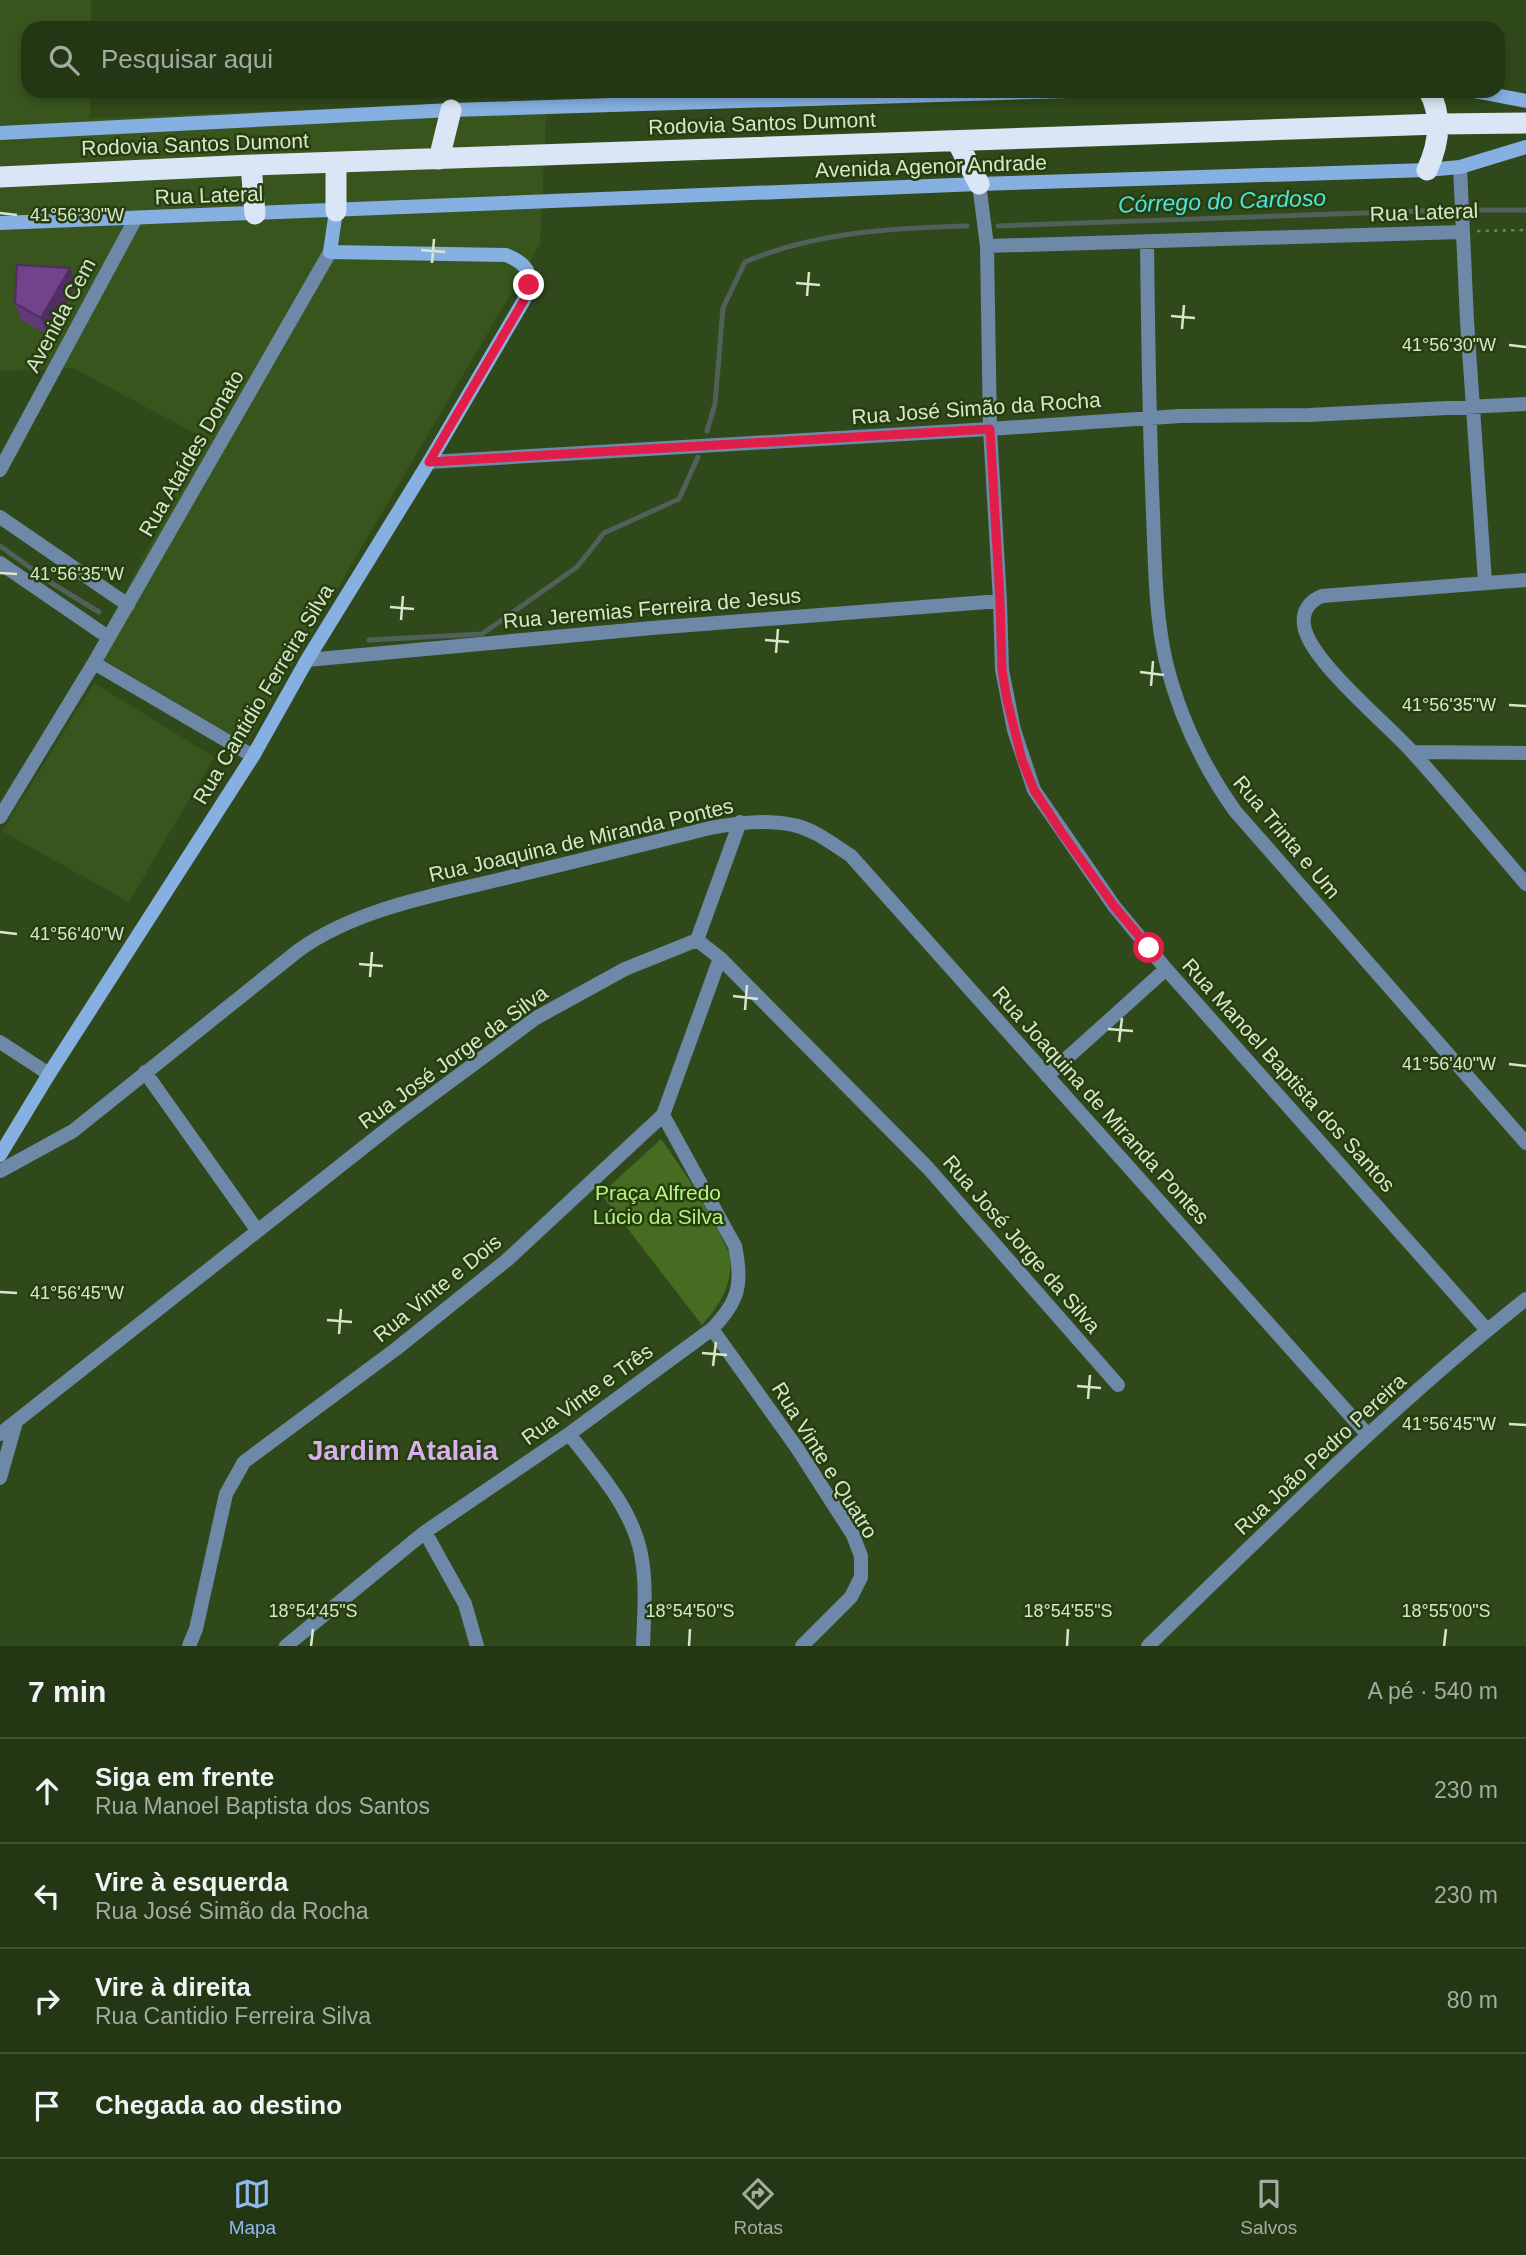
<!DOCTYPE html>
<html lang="pt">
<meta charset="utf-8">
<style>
body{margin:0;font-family:Arial,sans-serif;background:#304222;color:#f1f3f6}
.stop{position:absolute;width:21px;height:21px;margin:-16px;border:5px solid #e11d48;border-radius:50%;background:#fff}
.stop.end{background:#e11d48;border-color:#fff;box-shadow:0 2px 7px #0008}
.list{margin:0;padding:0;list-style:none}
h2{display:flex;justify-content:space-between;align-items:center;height:91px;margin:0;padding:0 28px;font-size:30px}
h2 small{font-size:23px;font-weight:400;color:#a3aca0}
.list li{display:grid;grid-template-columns:46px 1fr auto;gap:21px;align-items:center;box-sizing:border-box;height:105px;padding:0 28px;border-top:2px solid #415134}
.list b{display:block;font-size:26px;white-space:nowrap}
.list p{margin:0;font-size:23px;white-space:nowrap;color:#a3aca0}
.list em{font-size:23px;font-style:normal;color:#a3aca0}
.icon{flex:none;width:38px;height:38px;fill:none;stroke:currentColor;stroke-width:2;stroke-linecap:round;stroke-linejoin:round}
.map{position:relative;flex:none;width:1526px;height:1646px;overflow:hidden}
.search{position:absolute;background:#243714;box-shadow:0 4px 10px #0003;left:21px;right:21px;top:21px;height:77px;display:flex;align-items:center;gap:18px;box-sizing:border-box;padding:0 24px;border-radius:21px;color:#a3aca0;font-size:26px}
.sheet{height:511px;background:#243714}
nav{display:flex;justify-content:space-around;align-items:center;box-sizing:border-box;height:98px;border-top:2px solid #415134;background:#243714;font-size:19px;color:#a3aca0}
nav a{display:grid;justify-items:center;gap:4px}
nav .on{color:#90b9f0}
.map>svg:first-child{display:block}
.built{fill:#38551e}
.green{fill:#466c22}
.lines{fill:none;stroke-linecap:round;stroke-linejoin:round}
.stream{stroke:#4f6158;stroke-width:5}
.path{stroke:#697f57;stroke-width:2.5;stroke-dasharray:3.5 5;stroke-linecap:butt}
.street{stroke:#6e88a7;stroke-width:14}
.secondary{stroke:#86b0e1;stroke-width:14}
.highway{stroke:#dae6f5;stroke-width:21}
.wall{fill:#623978}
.shaded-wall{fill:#502e61}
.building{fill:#72428b;stroke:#502e61;stroke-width:2}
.route{stroke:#e11d48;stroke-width:9}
.ticks{fill:none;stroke:#d7e6cc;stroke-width:2.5}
.labels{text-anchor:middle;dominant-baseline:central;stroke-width:5;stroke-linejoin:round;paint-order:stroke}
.street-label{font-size:21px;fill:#d7e6cc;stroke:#263e0e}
.park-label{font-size:21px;fill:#b7f486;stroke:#263e0e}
.water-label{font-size:23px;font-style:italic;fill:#50e2de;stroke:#263e0e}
.district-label{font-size:28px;font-weight:bold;fill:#d7aef0;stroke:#263e0e}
.ticks-label{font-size:18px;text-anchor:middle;fill:#d7e6cc;stroke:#263e0e;stroke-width:5;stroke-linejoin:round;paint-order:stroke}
</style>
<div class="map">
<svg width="1526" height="1646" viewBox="0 0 1526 1646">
<rect width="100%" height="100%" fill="#30491a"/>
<!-- built -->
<path class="built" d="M0 0H91V28H28V91H90V118L547 100 540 244 246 744 94 654 204 438 73 368 0 371Z
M94 683 214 757 129 902 2 831Z"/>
<!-- green -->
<path class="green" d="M661 1139C683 1170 705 1202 721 1237 724 1243 729 1251 730 1257 733 1285 719 1306 702 1325L601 1194Z"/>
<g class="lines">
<!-- stream -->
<path class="stream" d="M1474 210H1526
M998 226 1448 210
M707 431 715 404 723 308 745 262C815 232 892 228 967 226
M0 546 53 584 99 612
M369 640 482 634 577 567 604 533 679 499 698 457"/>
<!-- path -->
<path class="path" d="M1477 231 1526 230"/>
<!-- street -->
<path class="street" d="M1460 167 1467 321 1485 582
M979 184 987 246 990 429 1000 601 1002 670 1014 730 1034 790 1114 906 1166 969 1487 1330
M1147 241C1148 332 1149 422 1153 513 1155 562 1155 614 1166 662 1179 715 1203 766 1235 811L1526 1143
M987 246 1462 232
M429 462 990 429 1180 416 1309 415 1526 404
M0 470 136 218
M0 517 128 605
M0 563 108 637
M1526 580 1322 596C1310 601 1302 610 1304 625 1308 660 1389 725 1414 754 1452 796 1489 841 1526 884
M307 660 652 628 1000 601
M94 663 253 756
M1413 752 1526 753
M0 817 94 663 330 252
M697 940 740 822
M0 1042 49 1074
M145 1072 257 1230
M1047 1076 1166 969
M0 1171 73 1131 299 950C358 908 437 895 506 878 574 862 642 845 710 828 737 823 765 819 793 825 814 829 834 845 851 856L1367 1434
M712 1329 797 1448 853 1535 861 1556V1577L851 1597 802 1646
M0 1434 397 1121 536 1018 625 969 697 940 720 958 928 1168 1118 1385
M569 1434C597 1470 632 1508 641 1554 647 1584 644 1615 643 1646
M0 1478 16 1422
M425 1532 465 1604 477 1646
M189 1646 196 1629 226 1494 244 1462 396 1349 507 1260 663 1115 720 958
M286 1646 425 1532 569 1434 712 1329C739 1301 743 1284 735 1246L663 1115
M1148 1646C1271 1527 1392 1405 1526 1299"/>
<!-- secondary -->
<path class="secondary" d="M1474 91 1526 101
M0 133 451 110 1068 91
M0 223 979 184 1427 170 1460 167 1526 147
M0 1155 49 1074 253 756 307 660 429 462 524 300C533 276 531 265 506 255L330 252 336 211"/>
<!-- highway -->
<path class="highway" d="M957 141 979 184
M439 159 451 110
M251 165 255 214
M1427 170C1439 144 1443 117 1429 91
M0 177 251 165 1439 124 1526 123
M336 211V163"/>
</g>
<!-- wall -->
<path class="wall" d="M76 285 48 335 21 320 15 303Z"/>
<!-- shaded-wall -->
<path class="shaded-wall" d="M70 268 76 285 48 335 41 318Z"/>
<!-- building -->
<path class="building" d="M17 265 70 268 41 318 15 303Z"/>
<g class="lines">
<!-- route -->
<path class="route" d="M529 285 524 300 429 462 990 429 1000 601 1002 670 1007 700 1022 760 1034 790 1062 833 1114 906 1149 948"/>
</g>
<!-- ticks -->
<path class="ticks" d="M0 213 17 215M421 250 445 252M432 263 434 239M796 283 820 285M807 296 809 272M1171 316 1195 318M1182 329 1184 305M1509 345 1526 347M0 573 17 574M390 607 414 609M401 620 403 596M765 640 789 642M776 653 778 629M1140 672 1164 675M1151 686 1153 661M1509 705 1526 706M0 932 17 934M359 964 383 966M370 977 372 952M733 996 758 999M745 1010 747 985M1108 1029 1133 1031M1119 1042 1122 1018M1509 1064 1526 1066M0 1292 17 1293M327 1320 352 1322M339 1334 341 1309M702 1353 727 1355M713 1366 716 1342M1077 1386 1101 1388M1088 1399 1090 1375M1509 1424 1526 1425M311 1646 313 1629M689 1646 690 1629M1067 1646 1068 1629M1444 1646 1446 1629"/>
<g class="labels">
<!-- street labels -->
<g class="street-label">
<text transform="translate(762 123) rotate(-2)">Rodovia Santos Dumont</text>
<text transform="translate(195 144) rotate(-2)">Rodovia Santos Dumont</text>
<text transform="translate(931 166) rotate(-2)">Avenida Agenor Andrade</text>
<text transform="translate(209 195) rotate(-2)">Rua Lateral</text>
<text transform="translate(1424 212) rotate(-2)">Rua Lateral</text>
<text transform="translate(60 315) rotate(-62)">Avenida Cem</text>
<text transform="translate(976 408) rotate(-4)">Rua José Simão da Rocha</text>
<text transform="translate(191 453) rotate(-60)">Rua Ataídes Donato</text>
<text transform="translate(652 608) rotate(-5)">Rua Jeremias Ferreira de Jesus</text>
<text transform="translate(263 694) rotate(-59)">Rua Cantidio Ferreira Silva</text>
<text transform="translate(1287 837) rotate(50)">Rua Trinta e Um</text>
<text transform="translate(581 840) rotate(-13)">Rua Joaquina de Miranda Pontes</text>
<text transform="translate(453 1057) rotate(-36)">Rua José Jorge da Silva</text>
<text transform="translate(1289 1075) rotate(48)">Rua Manoel Baptista dos Santos</text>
<text transform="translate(1101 1105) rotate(48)">Rua Joaquina de Miranda Pontes</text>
<text transform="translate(1022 1244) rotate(49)">Rua José Jorge da Silva</text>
<text transform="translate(437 1288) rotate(-39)">Rua Vinte e Dois</text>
<text transform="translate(587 1394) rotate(-36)">Rua Vinte e Três</text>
<text transform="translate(1320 1454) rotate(-43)">Rua João Pedro Pereira</text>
<text transform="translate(825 1460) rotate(58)">Rua Vinte e Quatro</text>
</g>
<!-- park labels -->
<g class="park-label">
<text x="658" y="1192">Praça Alfredo<tspan x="658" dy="24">Lúcio da Silva</tspan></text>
</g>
<!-- water labels -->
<g class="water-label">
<text transform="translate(1222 201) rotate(-2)">Córrego do Cardoso</text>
</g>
<!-- district labels -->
<g class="district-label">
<text x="403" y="1450">Jardim Atalaia</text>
</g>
</g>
<g class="ticks-label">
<text x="77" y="221">41°56'30"W</text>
<text x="1449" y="351">41°56'30"W</text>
<text x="77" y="580">41°56'35"W</text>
<text x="1449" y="711">41°56'35"W</text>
<text x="77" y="940">41°56'40"W</text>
<text x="1449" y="1070">41°56'40"W</text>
<text x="77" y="1299">41°56'45"W</text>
<text x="1449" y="1430">41°56'45"W</text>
<text x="313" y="1617">18°54'45"S</text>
<text x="690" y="1617">18°54'50"S</text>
<text x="1068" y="1617">18°54'55"S</text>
<text x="1446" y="1617">18°55'00"S</text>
</g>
</svg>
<div class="stop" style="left:1149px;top:948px"></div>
<div class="stop end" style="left:529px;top:285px"></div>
<div class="search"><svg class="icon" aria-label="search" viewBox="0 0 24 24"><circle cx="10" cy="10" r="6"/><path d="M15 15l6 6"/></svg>Pesquisar aqui</div>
</div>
<section class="sheet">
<h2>7 min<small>A pé · 540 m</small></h2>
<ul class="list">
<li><svg class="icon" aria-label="ahead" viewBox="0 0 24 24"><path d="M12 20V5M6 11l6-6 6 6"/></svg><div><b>Siga em frente</b><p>Rua Manoel Baptista dos Santos</p></div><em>230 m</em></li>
<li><svg class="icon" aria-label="left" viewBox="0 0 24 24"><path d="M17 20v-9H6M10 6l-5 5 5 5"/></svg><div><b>Vire à esquerda</b><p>Rua José Simão da Rocha</p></div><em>230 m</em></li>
<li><svg class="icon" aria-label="right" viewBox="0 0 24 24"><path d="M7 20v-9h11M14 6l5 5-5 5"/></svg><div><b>Vire à direita</b><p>Rua Cantidio Ferreira Silva</p></div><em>80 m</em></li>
<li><svg class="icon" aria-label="arrive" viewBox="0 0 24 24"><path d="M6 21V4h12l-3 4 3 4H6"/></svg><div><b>Chegada ao destino</b></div></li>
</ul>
</section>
<nav>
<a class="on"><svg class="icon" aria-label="map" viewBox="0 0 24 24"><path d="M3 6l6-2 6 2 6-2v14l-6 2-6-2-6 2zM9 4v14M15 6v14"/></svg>Mapa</a>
<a><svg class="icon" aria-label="directions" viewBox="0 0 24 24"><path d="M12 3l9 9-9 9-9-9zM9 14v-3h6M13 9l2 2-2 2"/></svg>Rotas</a>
<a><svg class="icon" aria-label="saved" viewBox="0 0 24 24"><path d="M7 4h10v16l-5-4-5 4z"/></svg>Salvos</a>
</nav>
